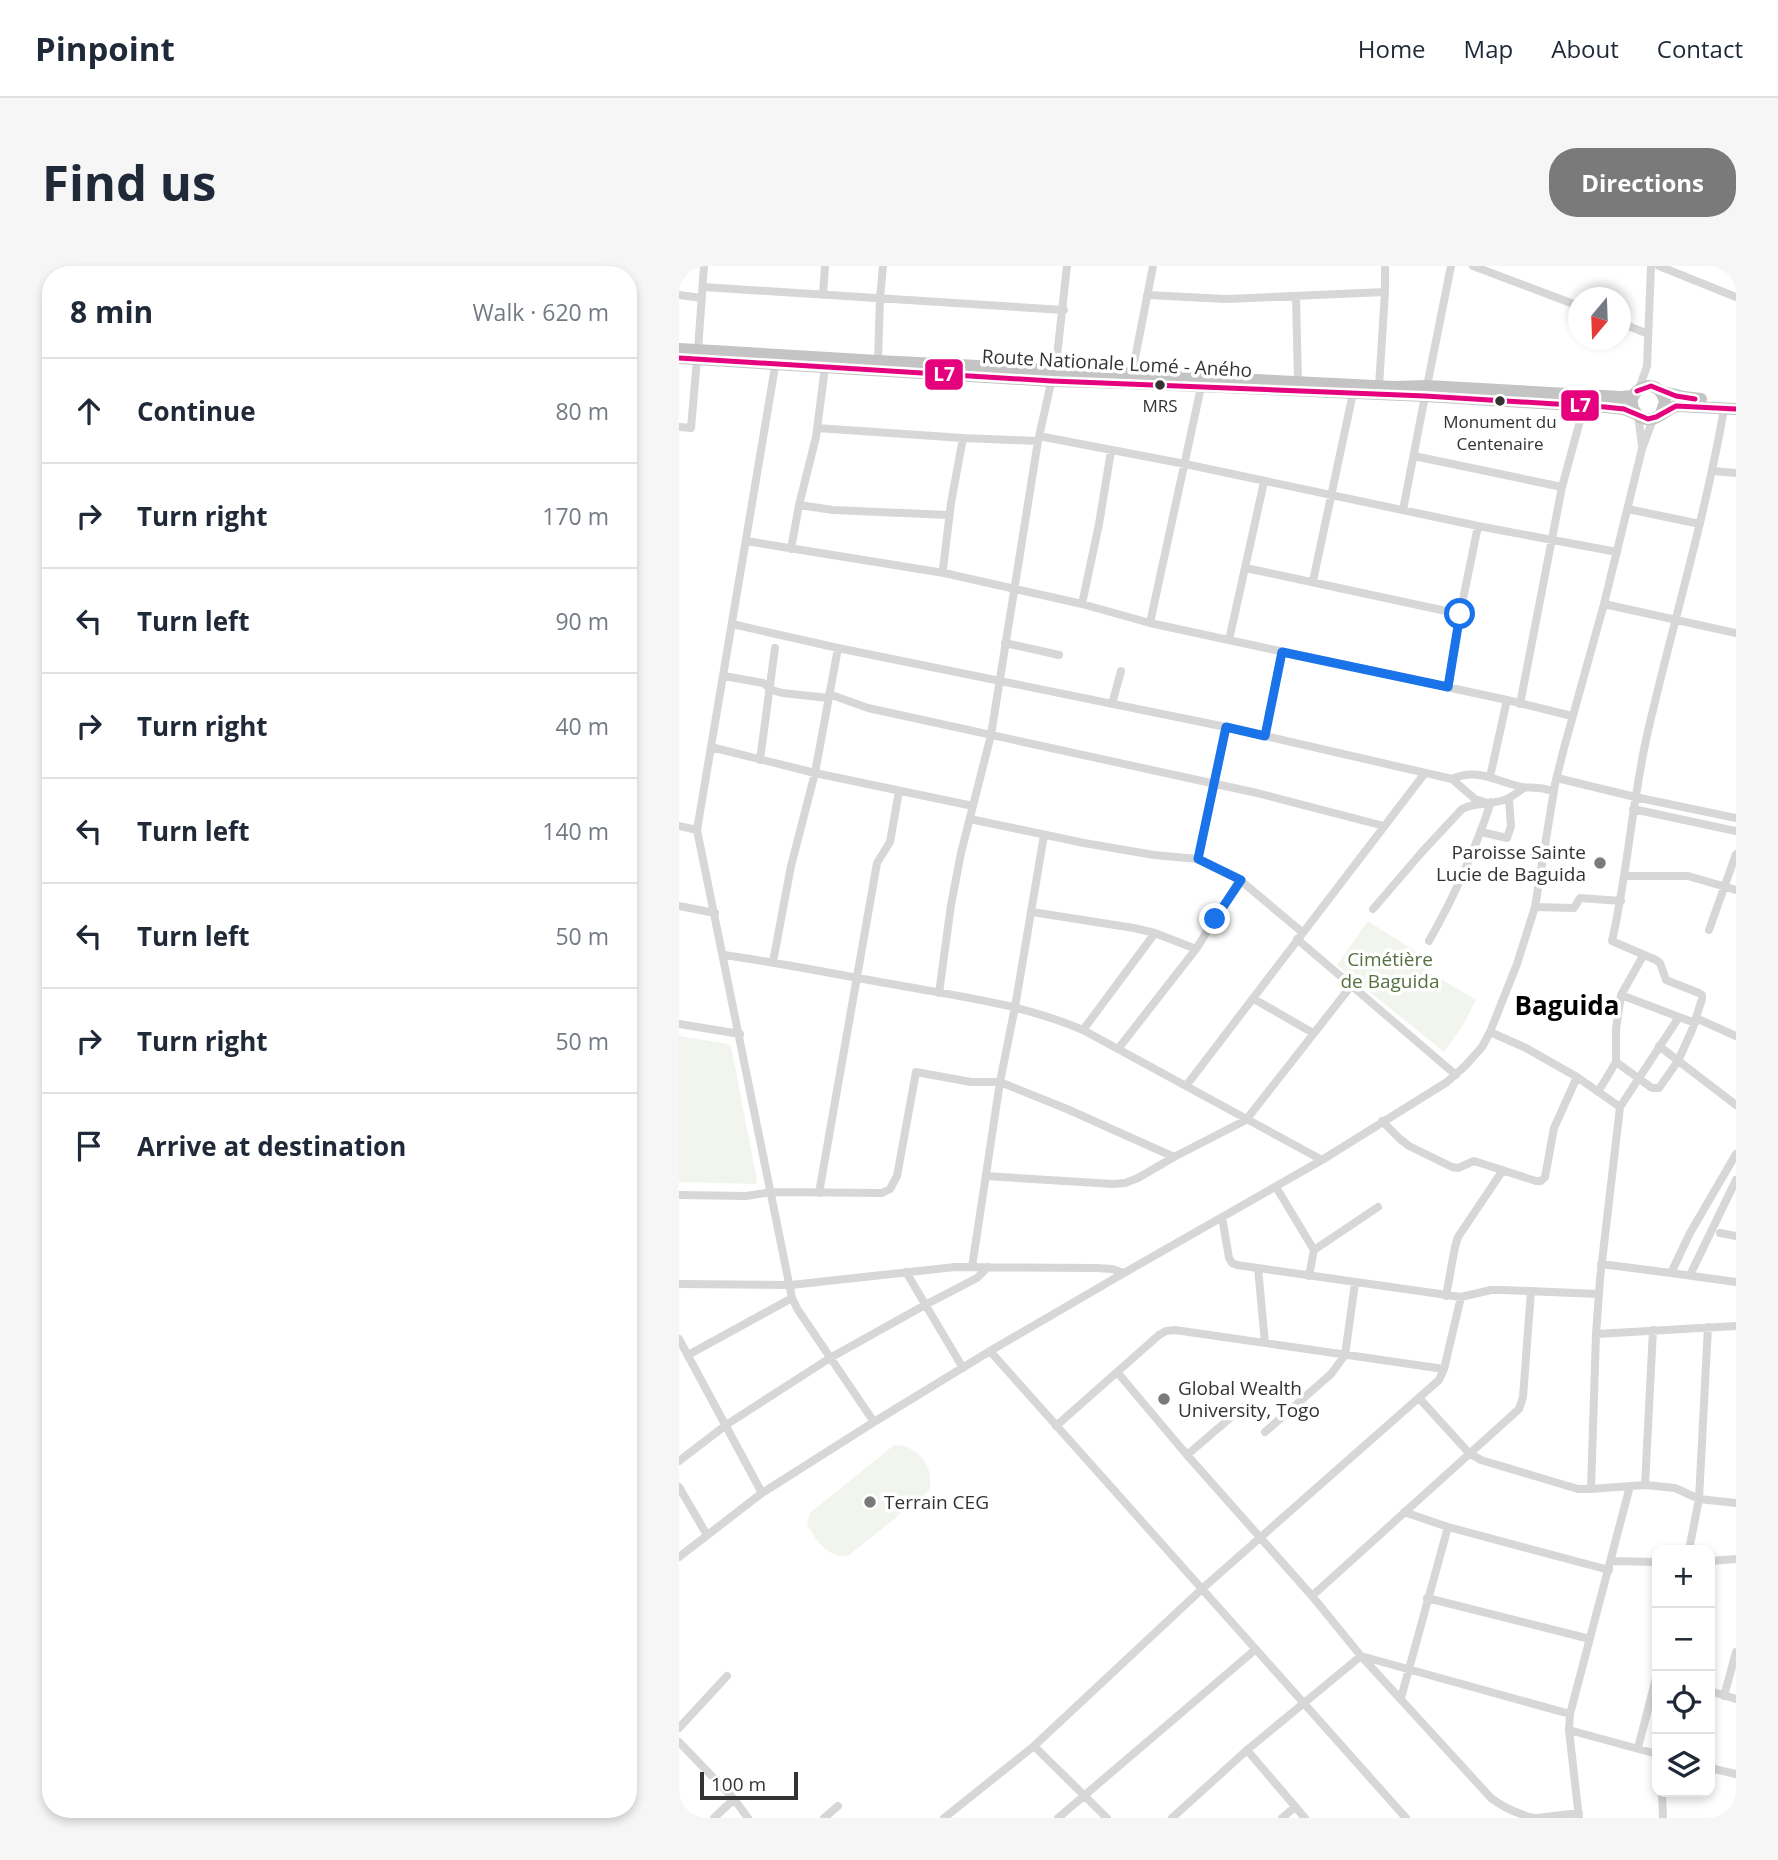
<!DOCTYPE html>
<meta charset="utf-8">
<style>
body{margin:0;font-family:"Open Sans",sans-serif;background:#f6f6f7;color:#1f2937}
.controls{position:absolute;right:21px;bottom:21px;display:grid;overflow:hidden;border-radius:14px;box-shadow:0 4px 10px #0003}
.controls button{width:63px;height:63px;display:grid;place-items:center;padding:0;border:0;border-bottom:2px solid #e0e1e3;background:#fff;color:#1f2937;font:35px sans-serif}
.compass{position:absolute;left:889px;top:21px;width:63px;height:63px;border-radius:50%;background:#fff;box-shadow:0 4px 10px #0003;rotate:199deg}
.scale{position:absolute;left:21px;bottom:18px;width:98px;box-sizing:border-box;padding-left:7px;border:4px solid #333;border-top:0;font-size:19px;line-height:24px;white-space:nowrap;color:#333;-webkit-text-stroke:5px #fff;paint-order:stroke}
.stop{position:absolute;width:21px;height:21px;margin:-16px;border:5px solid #1a73e8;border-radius:50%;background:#fff}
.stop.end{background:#1a73e8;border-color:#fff;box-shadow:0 2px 7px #0008}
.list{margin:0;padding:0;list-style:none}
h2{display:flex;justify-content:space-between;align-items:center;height:91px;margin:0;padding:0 28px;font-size:30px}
h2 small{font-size:23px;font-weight:400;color:#747a83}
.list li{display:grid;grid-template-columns:46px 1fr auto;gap:21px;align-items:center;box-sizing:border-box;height:105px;padding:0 28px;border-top:2px solid #e0e1e3}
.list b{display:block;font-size:26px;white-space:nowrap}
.list em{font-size:23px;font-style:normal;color:#747a83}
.icon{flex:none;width:38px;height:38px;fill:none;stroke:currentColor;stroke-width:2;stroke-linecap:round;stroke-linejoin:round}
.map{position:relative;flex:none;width:1057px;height:1552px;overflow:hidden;border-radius:28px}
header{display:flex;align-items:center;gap:42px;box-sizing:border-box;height:98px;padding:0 35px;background:#fff;border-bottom:2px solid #e0e1e3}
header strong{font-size:33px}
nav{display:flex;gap:38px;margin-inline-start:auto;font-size:24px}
.intro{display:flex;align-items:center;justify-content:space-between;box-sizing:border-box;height:168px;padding:0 42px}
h1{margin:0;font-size:49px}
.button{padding:18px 32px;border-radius:28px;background:#7a7a7a;color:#fff;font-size:24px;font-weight:700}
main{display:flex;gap:42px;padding:0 42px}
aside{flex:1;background:#fff;border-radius:28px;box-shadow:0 4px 10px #0003}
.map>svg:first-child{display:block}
.green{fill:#f1f5ed}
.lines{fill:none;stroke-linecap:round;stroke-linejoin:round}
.minor{stroke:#d7d7d7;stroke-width:8}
.highway{stroke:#c4c4c4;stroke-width:12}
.bus-1-casing{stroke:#fff;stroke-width:10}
.bus-1{stroke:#e5007d;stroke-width:5}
.route{stroke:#1a73e8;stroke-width:9}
.bus-dot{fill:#333;stroke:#fff;stroke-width:2.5}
.poi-dot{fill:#7a7a7a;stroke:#fff;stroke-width:2.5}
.labels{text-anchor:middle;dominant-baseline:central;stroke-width:7;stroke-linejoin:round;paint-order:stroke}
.bus-label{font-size:17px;fill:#333;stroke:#fff}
.street-label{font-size:19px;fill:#333;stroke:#fff}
.poi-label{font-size:19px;fill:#333;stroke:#fff;text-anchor:start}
.park-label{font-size:19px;fill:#56703f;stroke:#fff}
.district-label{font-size:26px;font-weight:bold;fill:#000;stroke:#fff}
.line-badge{stroke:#fff;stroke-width:2.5}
.badge-label{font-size:19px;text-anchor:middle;font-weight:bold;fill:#fff}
</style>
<header>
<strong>Pinpoint</strong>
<nav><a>Home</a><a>Map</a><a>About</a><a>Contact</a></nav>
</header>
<div class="intro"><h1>Find us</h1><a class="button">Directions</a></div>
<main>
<aside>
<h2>8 min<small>Walk · 620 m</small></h2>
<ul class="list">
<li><svg class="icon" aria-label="ahead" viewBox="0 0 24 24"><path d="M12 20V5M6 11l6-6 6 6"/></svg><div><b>Continue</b></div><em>80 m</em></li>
<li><svg class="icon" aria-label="right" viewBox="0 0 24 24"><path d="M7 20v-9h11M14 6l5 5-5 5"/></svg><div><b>Turn right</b></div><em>170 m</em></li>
<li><svg class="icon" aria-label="left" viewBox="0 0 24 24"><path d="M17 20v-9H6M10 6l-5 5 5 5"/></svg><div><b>Turn left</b></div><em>90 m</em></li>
<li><svg class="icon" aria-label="right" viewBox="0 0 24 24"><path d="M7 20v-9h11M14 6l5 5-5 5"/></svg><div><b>Turn right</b></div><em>40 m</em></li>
<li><svg class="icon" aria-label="left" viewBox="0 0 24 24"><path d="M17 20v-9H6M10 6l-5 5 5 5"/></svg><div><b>Turn left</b></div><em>140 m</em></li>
<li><svg class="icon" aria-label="left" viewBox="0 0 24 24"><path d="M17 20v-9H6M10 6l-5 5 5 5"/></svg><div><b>Turn left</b></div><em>50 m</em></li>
<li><svg class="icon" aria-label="right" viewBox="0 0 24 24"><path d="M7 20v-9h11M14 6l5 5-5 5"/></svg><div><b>Turn right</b></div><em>50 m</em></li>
<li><svg class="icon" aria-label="arrive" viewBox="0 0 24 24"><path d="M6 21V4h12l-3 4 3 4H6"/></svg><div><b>Arrive at destination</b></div></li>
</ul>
</aside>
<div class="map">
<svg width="1057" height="1552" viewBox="0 0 1057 1552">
<rect width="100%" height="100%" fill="#fff"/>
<!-- green -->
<path class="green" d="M689 655 736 685 742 701 797 734 784 759 765 786 658 699Z
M0 770 49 778 52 780 78 915 77 918 0 916Z
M215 1179C238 1179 257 1201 250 1225L169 1290C148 1292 137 1274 128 1258L131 1247Z"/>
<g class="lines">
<!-- minor -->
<path class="minor" d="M794 0 900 40
M980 0 1057 31
M24 21 385 44
M0 29 23 32
M144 29 146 0
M468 29 548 33 706 26
M617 30 619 116
M942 57 969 68
M19 84 25 0
M97 95 18 564 113 1032 119 1044 195 1156
M199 95 201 32 204 0
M453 108 474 0
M700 120 706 26V0
M748 120 772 0
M960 123 968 100 972 0
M959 149 963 180
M0 161 12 162 18 93
M138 162 284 172 359 175
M360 170 506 198 799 260 938 286
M735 190 883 221
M1034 205 1057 207
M120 239 154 244 270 249
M949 243 1021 258
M724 244 746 130
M67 275 265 307 403 338 471 357 828 434 893 450
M112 283 120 239 137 171 146 101
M567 302 781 348
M265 307 264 303 272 237 284 172
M634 315 674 127
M403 338 420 258 432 185
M925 338 1057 367
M471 357 522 121
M53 358 159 382 547 461 773 513 796 533 808 537
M550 374 585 216
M326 377 380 389
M45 410 84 417 93 424 103 427 150 432
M769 421 781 348 799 260
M150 428 189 442 578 527 705 560
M433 438 442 405
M841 438 883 221 905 140
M586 470 603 386
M32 481 136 507 294 540
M81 494 96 382
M811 511 828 434
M878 512 956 531 1057 552
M773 513C799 501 818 516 843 521 848 522 854 521 859 522 864 522 870 524 875 526
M954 543 1057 565
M291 553 405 577 475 589 519 593 561 614 623 666
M0 560 18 564
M802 566 828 572 832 560 830 533
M519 593 547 461
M945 610H1009L1057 624
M0 640 36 647
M856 641 895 642 901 632 942 635
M694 643 743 586 783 543C796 536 811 539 825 534 832 532 838 526 845 522
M353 646 455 662 476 667 517 683
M1030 664 1057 588
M618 673 777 809
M750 675C775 631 796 584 812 536
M45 689C103 697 160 709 218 719 283 731 343 738 404 764L643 894
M94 696 112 600 136 507 159 382
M260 727 272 639 282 587 312 469 359 175 378 90 388 0
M942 729 1016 757
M575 733 634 767
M1017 752 1057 770
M0 758 61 768
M404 764 476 667
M811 766 847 782 898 811 941 841
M980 780 1057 839
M439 783 517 683 561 614
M937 796 973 822H980L999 795 1013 764 1023 733V729L1020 727 987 714 981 697 977 694 933 675C949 605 953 534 969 465 994 357 1026 252 1045 143
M507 820 746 507
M919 826 937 796V763L942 729 964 690
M703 855 721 873 730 880 773 901 779 902 795 895 857 915H862L866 911 875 862 898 811
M307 910 434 918 446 917 459 912 495 891 567 854 672 720
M597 921 635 984
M140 927 198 597 211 576 220 525
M0 929 67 930 93 926 203 927 211 923 218 910 237 806 292 816H321L388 843 495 891
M543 951 550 992 553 997 558 999 782 1031 812 1024H824L920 1028
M1041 967 1057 970
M922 998 992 1007 1011 967 1057 888
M293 1001 321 816 336 741 365 569
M579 1002 586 1077
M227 1006 284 1102
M992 1007 1057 1016
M1011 1009 1057 914
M630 1010 635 984 699 941
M0 1018 112 1019 276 1001 417 1002 433 1003 445 1007
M767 1030 776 981 779 971 824 904
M917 1068 1057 1060
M0 1073 83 1227
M311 1085 727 1552
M9 1089 113 1032
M438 1106 508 1189 633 1330 682 1390 812 1532C825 1542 839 1548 855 1552
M740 1132 790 1187 802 1194 899 1223H912L966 1219 996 1222 1020 1233 1057 1237
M377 1160 480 1069 487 1065 496 1064 765 1103
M586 1166 652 1108 666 1089 676 1017
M508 1189 564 1141
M0 1195 47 1159 151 1092 246 1039 298 1012 309 1001
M966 1219 974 1064
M0 1221 28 1269
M912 1223 917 1068 921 1013 941 841 1000 751
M725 1246 769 1261 930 1304
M1010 1284 1020 1233 1029 1061
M0 1291 83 1227 195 1156 311 1085 445 1007 643 894 768 816 786 800 803 781 811 766 838 698 856 641 876 518 885 482 925 338 963 183 974 153
M932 1295 978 1296
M1031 1295 1057 1293
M633 1330 840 1143 844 1131 852 1025
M748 1332 911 1373
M1031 1425 1057 1433
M1045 1430 1057 1386
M722 1432 769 1261
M0 1462 48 1410
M890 1464 978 1488
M0 1476 55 1533 69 1552
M355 1480 428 1552
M959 1482 978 1408
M568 1484 626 1552
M1031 1502 1057 1508
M983 1526 984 1552
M35 1552 55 1533
M145 1552 159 1540
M265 1552 355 1480 524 1322 760 1114 765 1103 782 1031
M379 1552 577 1383
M493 1552 568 1484 682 1390 891 1448
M603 1552 616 1541
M858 1552 900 1547
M900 1552 890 1464 891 1448 951 1220"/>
<!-- highway -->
<path class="highway" d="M0 83 199 95 715 121 748 120 942 131 954 130
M0 92 373 115 447 117 746 130 926 141 945 143 957 148
M981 125 1005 131 1022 133
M982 148 986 136C979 104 940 127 957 147 960 152 966 154 972 153 981 152 988 143 997 140L1057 143"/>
<defs>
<path id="bus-1" d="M0 92 373 115 746 130 926 141 945 143 969 153 977 151 997 140 1057 143
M958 125 972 120 997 130 1016 133"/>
</defs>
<!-- bus-1 casing -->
<use href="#bus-1" class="bus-1-casing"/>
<!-- bus-1 -->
<use href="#bus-1" class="bus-1"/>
</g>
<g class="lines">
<!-- route -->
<path class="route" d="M536 653 562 614 519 593 547 461 586 470 603 386 769 421 781 348"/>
</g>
<!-- markers -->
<g class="bus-dot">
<circle cx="481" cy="119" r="6"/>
<circle cx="821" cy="135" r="6"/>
</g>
<g class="poi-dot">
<circle cx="921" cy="597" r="7"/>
<circle cx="485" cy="1133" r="7"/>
<circle cx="191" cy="1236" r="7"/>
</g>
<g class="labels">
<!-- bus labels -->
<g class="bus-label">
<text x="481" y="139">MRS</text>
<text x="821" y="155">Monument du<tspan x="821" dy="22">Centenaire</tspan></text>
</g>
<!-- street labels -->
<g class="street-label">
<text transform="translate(438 97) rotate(3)">Route Nationale Lomé - Aného</text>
</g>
<!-- poi labels -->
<g class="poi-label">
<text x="907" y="586" text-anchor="end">Paroisse Sainte<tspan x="907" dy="22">Lucie de Baguida</tspan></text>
<text x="499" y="1122">Global Wealth<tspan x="499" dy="22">University, Togo</tspan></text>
<text x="205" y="1236">Terrain CEG</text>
</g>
<!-- park labels -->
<g class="park-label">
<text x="711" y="693">Cimétière<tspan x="711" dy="22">de Baguida</tspan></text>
</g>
<!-- district labels -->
<g class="district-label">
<text x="888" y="739">Baguida</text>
</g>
</g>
<g class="line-badge">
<rect x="245" y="92" width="40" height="33" rx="7" fill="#e5007d"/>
<rect x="881" y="123" width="40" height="33" rx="7" fill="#e5007d"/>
</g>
<g class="badge-label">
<text x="265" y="115">L7</text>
<text x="901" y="146">L7</text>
</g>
</svg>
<div class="controls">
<button>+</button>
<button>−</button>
<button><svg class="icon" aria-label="locate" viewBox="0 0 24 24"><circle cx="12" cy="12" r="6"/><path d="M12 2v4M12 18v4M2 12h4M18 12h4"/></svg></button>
<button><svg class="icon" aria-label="layers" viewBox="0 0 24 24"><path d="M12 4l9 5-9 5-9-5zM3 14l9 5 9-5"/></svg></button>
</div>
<svg class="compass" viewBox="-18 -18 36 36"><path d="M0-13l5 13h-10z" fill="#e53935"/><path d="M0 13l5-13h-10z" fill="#747a83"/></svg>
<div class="scale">100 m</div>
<div class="stop" style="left:781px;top:348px"></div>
<div class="stop end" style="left:536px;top:653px"></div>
</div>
</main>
